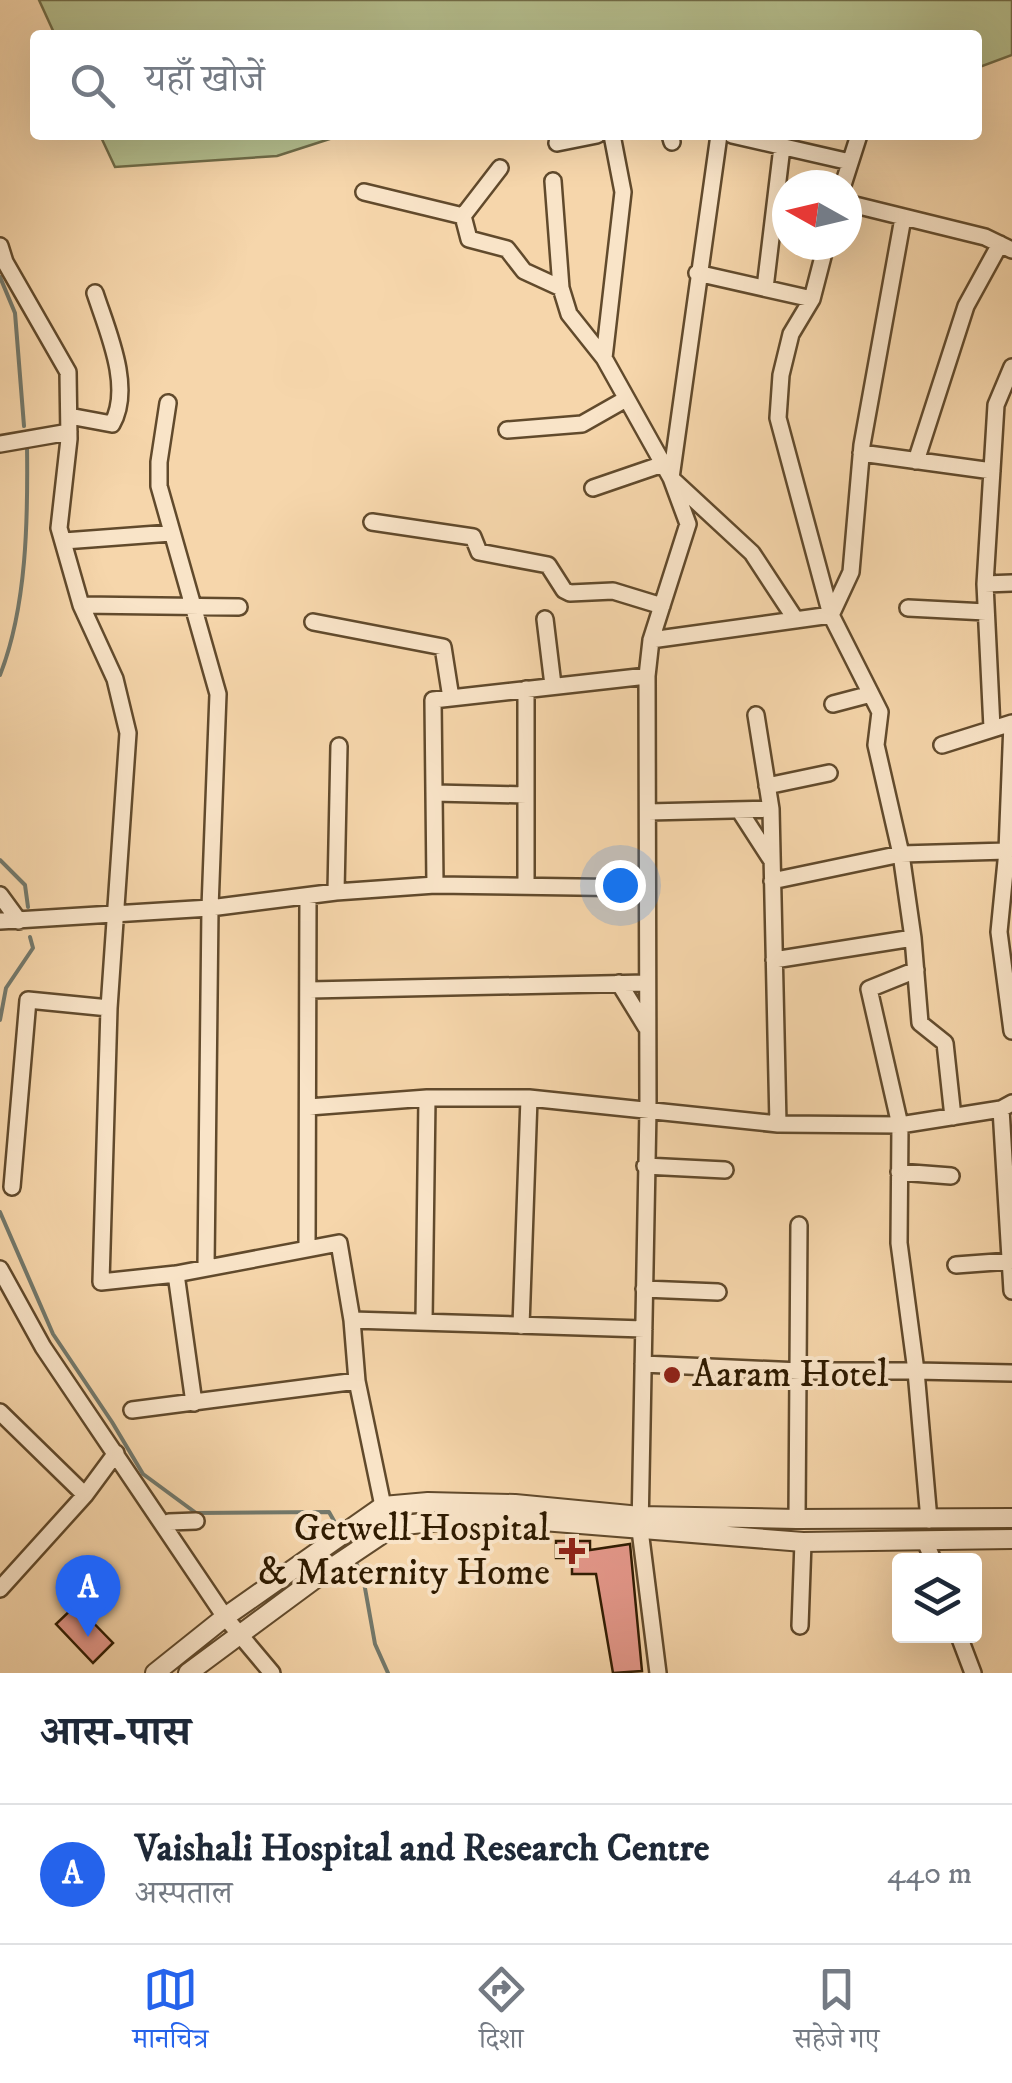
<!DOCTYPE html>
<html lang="hi">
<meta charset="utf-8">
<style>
body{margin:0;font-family:"IM FELL DW Pica","Noto Serif Devanagari",serif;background:#f2f2f3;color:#1f2937}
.controls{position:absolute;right:30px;bottom:30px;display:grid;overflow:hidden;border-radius:10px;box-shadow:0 10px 40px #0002}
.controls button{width:90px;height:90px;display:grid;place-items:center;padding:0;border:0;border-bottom:2px solid #e0e1e3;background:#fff;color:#1f2937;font:50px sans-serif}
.compass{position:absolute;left:772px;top:170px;width:90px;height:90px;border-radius:50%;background:#fff;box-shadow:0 10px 40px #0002;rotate:278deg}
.you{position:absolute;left:620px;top:885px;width:35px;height:35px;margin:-25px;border:8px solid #fff;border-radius:50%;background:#1a73e8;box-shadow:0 0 0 15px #1a73e833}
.badge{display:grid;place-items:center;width:65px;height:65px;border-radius:50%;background:#2563eb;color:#fff;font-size:32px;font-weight:700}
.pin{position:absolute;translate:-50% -82px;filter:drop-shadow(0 2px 5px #0008)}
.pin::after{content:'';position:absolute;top:52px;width:35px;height:30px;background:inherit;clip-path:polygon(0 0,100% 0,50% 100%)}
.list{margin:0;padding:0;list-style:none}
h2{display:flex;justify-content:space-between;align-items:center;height:130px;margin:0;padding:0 40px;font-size:42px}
h2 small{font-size:32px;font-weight:400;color:#747a83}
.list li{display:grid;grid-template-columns:65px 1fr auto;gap:30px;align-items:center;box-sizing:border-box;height:140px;padding:0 40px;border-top:2px solid #e0e1e3}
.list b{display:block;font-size:38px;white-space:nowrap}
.list p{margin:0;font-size:32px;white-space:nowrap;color:#747a83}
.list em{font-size:32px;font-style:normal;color:#747a83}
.icon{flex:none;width:55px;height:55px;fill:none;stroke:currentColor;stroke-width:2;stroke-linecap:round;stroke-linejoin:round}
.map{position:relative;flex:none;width:1012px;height:1673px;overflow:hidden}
.search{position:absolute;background:#fff;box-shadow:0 10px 40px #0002;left:30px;right:30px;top:30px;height:110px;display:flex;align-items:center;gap:25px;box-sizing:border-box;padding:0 35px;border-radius:10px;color:#747a83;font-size:38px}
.sheet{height:270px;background:#fff}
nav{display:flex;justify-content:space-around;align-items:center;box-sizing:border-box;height:140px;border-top:2px solid #e0e1e3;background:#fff;font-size:28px;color:#747a83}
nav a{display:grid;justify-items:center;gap:5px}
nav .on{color:#2563eb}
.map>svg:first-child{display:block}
.green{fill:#b6bf8e;stroke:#726d48;stroke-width:2.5}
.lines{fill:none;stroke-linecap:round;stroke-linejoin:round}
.stream{stroke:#73796c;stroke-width:4}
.building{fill:#e5988b;stroke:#2f1b01;stroke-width:2.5}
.minor-casing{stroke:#614a2c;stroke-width:20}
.tertiary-casing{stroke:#614a2c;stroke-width:22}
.minor{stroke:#f9e4c8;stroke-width:15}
.tertiary{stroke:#f9e4c8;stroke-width:18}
.poi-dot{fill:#8f2418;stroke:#f9e4c8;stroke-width:4}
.labels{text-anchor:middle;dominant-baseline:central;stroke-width:8;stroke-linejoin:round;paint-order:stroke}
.poi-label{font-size:38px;fill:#2f1b01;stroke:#f9e4c8;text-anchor:start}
</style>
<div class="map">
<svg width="1012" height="1673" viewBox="0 0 1012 1673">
<rect width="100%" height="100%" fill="#f6d6ab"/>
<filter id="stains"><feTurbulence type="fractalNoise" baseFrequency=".002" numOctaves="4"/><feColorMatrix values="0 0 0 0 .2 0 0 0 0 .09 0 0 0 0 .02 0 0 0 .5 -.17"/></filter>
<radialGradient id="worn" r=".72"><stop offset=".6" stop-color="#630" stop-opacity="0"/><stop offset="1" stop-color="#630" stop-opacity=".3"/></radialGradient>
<!-- green -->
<path class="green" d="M39 0H1012V55L977 68V35H55Z
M100 135H342L277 156 115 167Z"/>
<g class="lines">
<!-- stream -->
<path class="stream" d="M0 277 15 313 24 426
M0 675C27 607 28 518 27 445
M0 860 25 885 28 907
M0 1020 6 988 33 948 30 937
M0 1212 53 1334 112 1422 143 1474 196 1513 329 1512 338 1528
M354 1559 363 1577 375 1644 388 1673"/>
</g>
<!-- building -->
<path class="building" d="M556 1541H590V1550L630 1544 642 1671 613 1673 596 1574H572V1558H556Z
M76 1605 113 1643 93 1663 56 1624Z"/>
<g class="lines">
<defs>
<path id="minor" d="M670 135 672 142
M732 135 850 162
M557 143 597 135
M500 168 463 216 469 239 507 249 524 271 561 288
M553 181 561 288 569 314 604 358 671 478 752 553 796 620
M843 185 859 135
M364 192 463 216
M847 203 985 237 1012 250
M826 245 812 299 791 334 781 375 778 418 831 615 880 712 876 745 901 854 913 938 920 1023 945 1043 953 1117
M0 246 5 262 68 372 69 439 59 528 81 605 115 679 128 733 109 1008 101 1282 176 1274 339 1243 352 1320 357 1381 388 1530
M697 273 812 299
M765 288 782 147
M604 358 623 192 612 135
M168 403 159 462V486L218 694 210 908 206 1267
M69 416 112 424C133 387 107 330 95 293
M507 430 582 424 626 399
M0 444 69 432
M861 453 992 471
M916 461 966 306 1000 244
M593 488 663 464
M372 522 473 537 479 552 548 565 564 590 570 593 613 591 662 606
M64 541 171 533
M985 584 1012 583
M81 605 239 607
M908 608 986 612
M545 619 553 685
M313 622 443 647 451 698
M651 640 831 615 851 572 862 445 903 218
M833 704 871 694
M756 715 771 809 778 1124
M992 728 985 584 996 405 1012 367
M942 745 1012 723 1007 851 999 932 1012 1031
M767 786 829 773
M434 793 526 795
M739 810 772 861
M648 812 771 809
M772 881 901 854 1007 851
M435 885 433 700 647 676
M526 885V689
M336 892 339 746
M0 895 19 921
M0 921 210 908 336 892 435 885 645 888
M774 960 913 938
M619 983 646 1027
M309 990 647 983
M309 1107 427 1098H529L778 1124 900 1125 1001 1109 1012 1103
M1001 1109 1012 1291
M645 1166 725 1170
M899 1172 951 1176
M12 1187 28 1000 109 1008
M307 1248 308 897
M956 1265 1010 1261
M0 1269 43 1347 225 1617 272 1673
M176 1274 194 1403
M644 1289 718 1292
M352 1320 644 1329
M424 1321 427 1098
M521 1326 529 1098
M643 1364 800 1371H916L899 1243 900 1125 869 989 916 970
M132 1410 357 1381
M0 1412 85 1495
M797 1519 799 1225
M929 1520 916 1371 1012 1373
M165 1525 169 1522 196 1521
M925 1541 933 1560
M0 1589 85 1495 116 1453
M800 1626 803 1542
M959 1636 973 1673
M658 1673 640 1530 648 1109 647 676 651 640 688 524 671 478 719 135"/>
<path id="tertiary" d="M155 1673 225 1617 383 1506 428 1502 515 1504 640 1516 797 1519 1012 1518
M188 1673 315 1579 388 1530 405 1525 482 1516 803 1542 1012 1539"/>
</defs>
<!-- minor casing -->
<use href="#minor" class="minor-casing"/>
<!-- tertiary casing -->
<use href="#tertiary" class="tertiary-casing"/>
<!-- minor -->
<use href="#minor" class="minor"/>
<!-- tertiary -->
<use href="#tertiary" class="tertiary"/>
</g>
<!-- markers -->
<g class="poi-dot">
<circle cx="672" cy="1375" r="10"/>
<path d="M567 1536h10v10h10v10h-10v10h-10v-10h-10v-10h10z"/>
</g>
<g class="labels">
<!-- poi labels -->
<g class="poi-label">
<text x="692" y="1375">Aaram Hotel</text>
<text x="550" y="1529" text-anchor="end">Getwell Hospital<tspan x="550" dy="44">&amp; Maternity Home</tspan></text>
</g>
</g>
<rect width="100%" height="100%" filter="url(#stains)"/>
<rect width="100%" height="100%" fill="url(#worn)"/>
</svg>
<div class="controls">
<button><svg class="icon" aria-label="layers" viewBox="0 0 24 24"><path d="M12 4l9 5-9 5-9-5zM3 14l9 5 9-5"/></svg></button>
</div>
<svg class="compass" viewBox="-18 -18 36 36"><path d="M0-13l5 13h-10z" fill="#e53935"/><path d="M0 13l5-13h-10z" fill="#747a83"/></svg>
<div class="you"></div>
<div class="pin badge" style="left:88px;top:1637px">A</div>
<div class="search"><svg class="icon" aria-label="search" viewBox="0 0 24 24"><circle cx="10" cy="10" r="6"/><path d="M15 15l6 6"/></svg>यहाँ खोजें</div>
</div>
<section class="sheet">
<h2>आस-पास<small></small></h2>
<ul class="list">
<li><span class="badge">A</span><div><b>Vaishali Hospital and Research Centre</b><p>अस्पताल</p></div><em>440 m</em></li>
</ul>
</section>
<nav>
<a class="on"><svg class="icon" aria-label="map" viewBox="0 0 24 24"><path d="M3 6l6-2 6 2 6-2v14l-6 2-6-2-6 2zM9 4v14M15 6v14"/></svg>मानचित्र</a>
<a><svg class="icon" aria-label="directions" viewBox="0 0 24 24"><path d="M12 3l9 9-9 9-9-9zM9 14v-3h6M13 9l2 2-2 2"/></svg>दिशा</a>
<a><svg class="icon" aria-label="saved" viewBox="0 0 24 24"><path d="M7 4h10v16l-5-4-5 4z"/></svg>सहेजे गए</a>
</nav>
